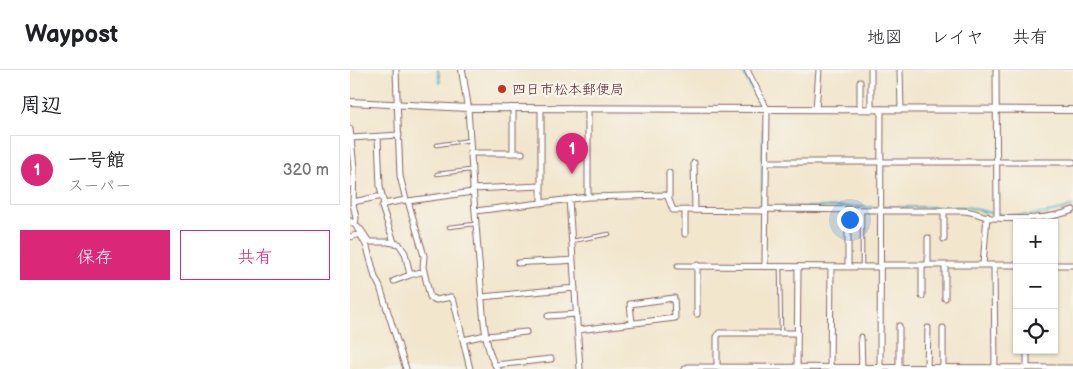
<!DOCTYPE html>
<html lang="ja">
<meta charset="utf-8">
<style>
body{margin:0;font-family:"Balsamiq Sans","Klee One",sans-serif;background:#f6f6f6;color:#202124}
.controls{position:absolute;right:15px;bottom:15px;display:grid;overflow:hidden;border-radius:0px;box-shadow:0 1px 4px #0004}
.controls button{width:45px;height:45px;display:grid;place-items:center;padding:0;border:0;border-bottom:1px solid #e0e0e0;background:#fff;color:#202124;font:25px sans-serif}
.you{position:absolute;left:499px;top:149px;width:18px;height:18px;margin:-12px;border:4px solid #fff;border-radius:50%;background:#1a73e8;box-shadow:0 0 0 8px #1a73e833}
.badge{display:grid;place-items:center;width:32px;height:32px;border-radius:50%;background:#db2777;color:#fff;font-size:16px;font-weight:700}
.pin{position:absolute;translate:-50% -41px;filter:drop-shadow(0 1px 2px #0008)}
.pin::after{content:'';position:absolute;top:26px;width:18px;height:15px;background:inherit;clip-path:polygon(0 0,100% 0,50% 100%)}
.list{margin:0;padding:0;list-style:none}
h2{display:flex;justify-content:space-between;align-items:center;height:65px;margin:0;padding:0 20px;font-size:21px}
h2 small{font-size:16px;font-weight:400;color:#757577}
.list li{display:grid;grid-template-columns:32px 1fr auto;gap:15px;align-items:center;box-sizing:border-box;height:70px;margin:0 10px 10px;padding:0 10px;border:1px solid #e0e0e0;border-radius:0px}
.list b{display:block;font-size:19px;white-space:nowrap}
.list p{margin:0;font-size:16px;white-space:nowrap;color:#757577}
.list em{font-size:16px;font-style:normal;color:#757577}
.actions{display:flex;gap:10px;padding:15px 20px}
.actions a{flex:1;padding:11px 0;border:1px solid #db2777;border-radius:0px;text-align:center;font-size:18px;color:#db2777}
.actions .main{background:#db2777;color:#fff}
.icon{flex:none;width:28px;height:28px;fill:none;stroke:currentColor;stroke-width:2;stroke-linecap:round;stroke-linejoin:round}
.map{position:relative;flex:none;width:723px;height:299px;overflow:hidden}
header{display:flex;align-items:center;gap:30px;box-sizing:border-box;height:70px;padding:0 25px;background:#fff;border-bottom:1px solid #e0e0e0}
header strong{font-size:24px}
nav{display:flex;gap:28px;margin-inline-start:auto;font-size:18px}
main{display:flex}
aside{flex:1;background:#fff}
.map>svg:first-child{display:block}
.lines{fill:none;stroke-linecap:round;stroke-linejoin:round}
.stream{stroke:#3da9bd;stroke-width:2}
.service-casing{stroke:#856564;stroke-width:4.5}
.minor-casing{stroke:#856564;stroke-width:7}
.tertiary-casing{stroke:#856564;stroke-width:8}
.service{stroke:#fff;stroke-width:2.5}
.minor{stroke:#fff;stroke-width:5}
.tertiary{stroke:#fff;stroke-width:6}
.poi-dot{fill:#c8321e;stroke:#f7f3e8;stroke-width:2}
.labels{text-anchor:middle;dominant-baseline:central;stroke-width:5;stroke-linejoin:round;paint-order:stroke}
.poi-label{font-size:14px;fill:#4a1f2b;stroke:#f7f3e8;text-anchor:start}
</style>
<header>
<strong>Waypost</strong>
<nav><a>地図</a><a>レイヤ</a><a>共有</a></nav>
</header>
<main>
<aside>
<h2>周辺<small></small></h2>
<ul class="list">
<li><span class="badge">1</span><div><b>一号館</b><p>スーパー</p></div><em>320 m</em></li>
</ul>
<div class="actions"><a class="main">保存</a><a>共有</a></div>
</aside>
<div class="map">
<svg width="723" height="299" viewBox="0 0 723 299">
<rect width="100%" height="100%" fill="#f7f3e8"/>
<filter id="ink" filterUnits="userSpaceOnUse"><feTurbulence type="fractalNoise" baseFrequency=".02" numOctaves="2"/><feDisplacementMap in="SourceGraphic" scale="10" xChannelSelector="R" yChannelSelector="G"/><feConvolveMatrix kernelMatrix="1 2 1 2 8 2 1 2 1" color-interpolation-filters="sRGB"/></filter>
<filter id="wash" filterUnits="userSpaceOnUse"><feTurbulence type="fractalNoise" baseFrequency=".0096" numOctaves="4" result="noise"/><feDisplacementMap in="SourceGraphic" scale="20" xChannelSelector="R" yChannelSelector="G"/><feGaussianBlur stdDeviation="1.12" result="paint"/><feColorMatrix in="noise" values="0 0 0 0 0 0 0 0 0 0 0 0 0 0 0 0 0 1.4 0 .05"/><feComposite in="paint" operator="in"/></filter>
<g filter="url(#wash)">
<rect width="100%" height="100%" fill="#f2e6cd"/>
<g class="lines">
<!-- stream -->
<path class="stream" d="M88 0 90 13
M392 0 408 31
M413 45 412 133H413
M432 137H616C625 138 633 142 642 143 665 148 702 145 723 136"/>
</g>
</g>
<g filter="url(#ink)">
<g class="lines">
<defs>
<path id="service" d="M87 75 120 70
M87 104 120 100
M512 140V196
M99 157 125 154
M222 171 259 164
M430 197 431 263"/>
<path id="minor" d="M46 0 50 106 56 130 58 131 74 186 73 197 80 227 86 230 101 227 104 232 120 299
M397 0 417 39 415 195
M550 0 551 39
M646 0 647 147
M118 38C121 93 125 148 130 203 132 226 133 283 148 299
M163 38V82
M191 38V132
M238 38V127
M466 39 469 0
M510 39V12
M521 39V0
M0 59 4 98 3 134 6 148 5 154 17 177 25 207 30 217 56 299
M28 67 30 116 32 126
M1 68 49 65
M120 83H172
M417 92H723
M344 93 345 140
M123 119 191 116
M319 128V103
M219 129 230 299
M58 131 123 122
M3 132 32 126 34 134 56 130
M34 134 32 137 44 172
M415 139 531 140
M125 141 238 127 317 125 323 140 415 141
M531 141H613C624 141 633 147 642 148 668 149 699 150 723 140
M594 141V169
M0 151 11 160 19 172H38L49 174 55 183 60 205
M335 164V140
M0 167 10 164
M168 193C187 191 204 192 223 190
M347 195V244
M530 195H667
M572 195V226
M578 195V168
M595 195V228
M633 195 637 146
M644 195 645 299
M704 195H723
M328 196 530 197
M498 197V140
M44 211 60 205 74 201
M132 227 225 218
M198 246 227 244
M549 256V298
M593 258V298
M228 260 325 248 324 228 280 234 282 253
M137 266 176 262
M511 267 512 298
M113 270 136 265
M677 280V298
M145 295 201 289
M367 297V267L369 263H447
M447 298 448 197
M335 299 338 297 723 298
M480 299 481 197
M530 299 531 39
M577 299 578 258"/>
<path id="tertiary" d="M112 0 118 38
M0 32 118 38 723 40"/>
</defs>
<!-- service casing -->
<use href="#service" class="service-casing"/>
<!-- minor casing -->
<use href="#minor" class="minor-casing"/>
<!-- tertiary casing -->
<use href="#tertiary" class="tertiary-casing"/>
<!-- service -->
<use href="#service" class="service"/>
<!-- minor -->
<use href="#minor" class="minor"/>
<!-- tertiary -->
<use href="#tertiary" class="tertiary"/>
</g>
</g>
<!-- markers -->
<circle class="poi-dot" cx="152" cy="19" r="5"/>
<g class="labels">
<!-- poi labels -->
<g class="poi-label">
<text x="162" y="19">四日市松本郵便局</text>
</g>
</g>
</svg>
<div class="controls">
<button>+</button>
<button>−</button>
<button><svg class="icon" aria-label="locate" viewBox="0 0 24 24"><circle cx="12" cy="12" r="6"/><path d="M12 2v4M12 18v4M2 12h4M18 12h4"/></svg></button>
</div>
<div class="you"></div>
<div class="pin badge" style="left:222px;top:104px">1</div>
</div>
</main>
